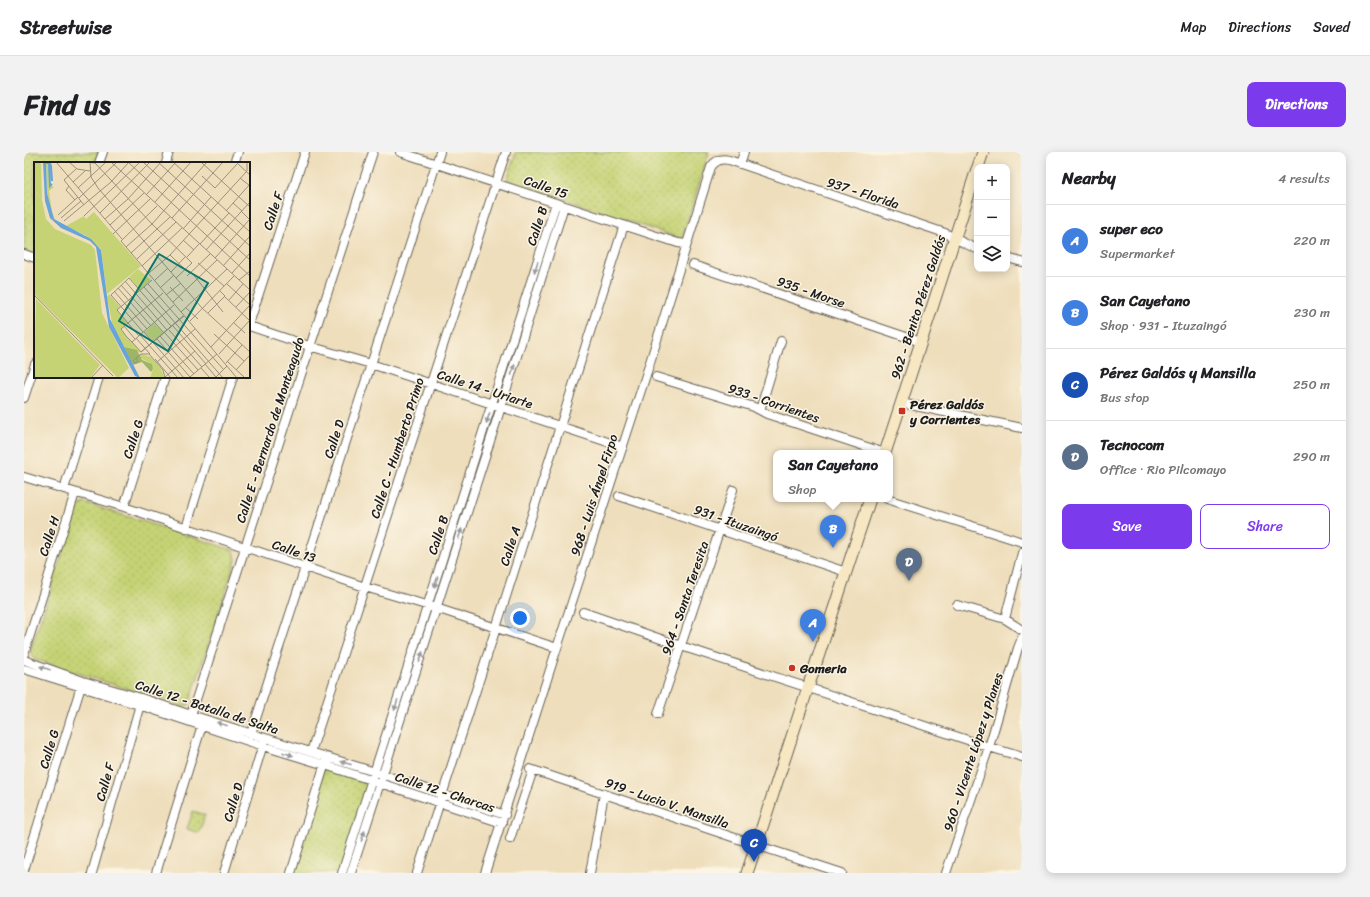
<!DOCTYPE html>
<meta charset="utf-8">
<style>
body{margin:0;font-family:Sriracha,sans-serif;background:#f2f2f2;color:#202124}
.controls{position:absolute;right:12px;top:12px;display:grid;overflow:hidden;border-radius:8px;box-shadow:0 2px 10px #0003}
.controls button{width:36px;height:36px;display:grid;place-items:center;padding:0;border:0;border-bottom:1px solid #e0e0e0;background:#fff;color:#202124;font:20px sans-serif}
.you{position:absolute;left:496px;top:466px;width:14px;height:14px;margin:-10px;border:3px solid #fff;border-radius:50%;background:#1a73e8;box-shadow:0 0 0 6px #1a73e833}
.badge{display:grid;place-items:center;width:26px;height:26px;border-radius:50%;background:#7c3aed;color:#fff;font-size:13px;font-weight:700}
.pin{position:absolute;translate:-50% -33px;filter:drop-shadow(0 1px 2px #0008)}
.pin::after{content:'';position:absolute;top:21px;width:14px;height:12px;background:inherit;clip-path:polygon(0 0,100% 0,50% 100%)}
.popup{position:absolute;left:749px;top:298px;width:120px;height:52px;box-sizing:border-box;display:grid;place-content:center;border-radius:8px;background:#fff;filter:drop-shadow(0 1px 3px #0005);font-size:13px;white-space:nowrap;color:#757577}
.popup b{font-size:15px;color:#202124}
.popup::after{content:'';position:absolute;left:50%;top:100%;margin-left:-8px;border:8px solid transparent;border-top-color:#fff}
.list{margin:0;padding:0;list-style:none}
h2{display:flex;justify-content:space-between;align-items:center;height:52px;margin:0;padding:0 16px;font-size:17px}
h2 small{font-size:13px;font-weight:400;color:#757577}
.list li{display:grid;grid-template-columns:26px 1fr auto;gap:12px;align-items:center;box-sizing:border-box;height:72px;padding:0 16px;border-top:1px solid #e0e0e0}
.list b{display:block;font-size:15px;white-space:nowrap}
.list p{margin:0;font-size:13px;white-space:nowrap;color:#757577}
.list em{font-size:13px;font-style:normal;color:#757577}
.actions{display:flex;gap:8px;padding:12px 16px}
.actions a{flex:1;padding:9px 0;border:1px solid #7c3aed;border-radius:8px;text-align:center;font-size:14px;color:#7c3aed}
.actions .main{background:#7c3aed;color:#fff}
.icon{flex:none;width:22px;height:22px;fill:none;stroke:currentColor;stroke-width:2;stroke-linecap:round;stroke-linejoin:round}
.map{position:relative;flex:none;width:998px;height:721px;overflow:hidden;border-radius:8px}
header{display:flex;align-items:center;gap:24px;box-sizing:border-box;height:56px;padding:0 20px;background:#fff;border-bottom:1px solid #e0e0e0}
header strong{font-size:19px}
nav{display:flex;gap:22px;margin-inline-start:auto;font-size:14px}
.intro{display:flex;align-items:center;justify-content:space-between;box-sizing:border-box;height:96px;padding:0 24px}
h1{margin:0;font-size:28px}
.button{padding:10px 18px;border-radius:8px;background:#7c3aed;color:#fff;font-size:14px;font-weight:700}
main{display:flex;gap:24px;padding:0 24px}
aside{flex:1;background:#fff;border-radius:8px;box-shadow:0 2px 10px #0003}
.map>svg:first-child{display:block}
.grass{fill:url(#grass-dots);stroke:#707848}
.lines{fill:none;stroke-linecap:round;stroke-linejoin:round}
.street-casing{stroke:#666054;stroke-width:10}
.secondary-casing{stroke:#666054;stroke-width:13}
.street{stroke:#fff;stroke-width:8}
.secondary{stroke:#f7e8c3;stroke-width:11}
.oneway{fill:#999}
.poi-dot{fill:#c8321e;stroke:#fcf5e5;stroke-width:1.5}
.labels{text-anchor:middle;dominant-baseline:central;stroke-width:3;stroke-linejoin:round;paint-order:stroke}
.street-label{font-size:13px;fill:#1c1c1c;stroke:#fcf5e5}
.poi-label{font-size:13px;font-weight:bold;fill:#1c1c1c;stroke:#fcf5e5;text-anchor:start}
.inset-river{fill:none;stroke:#67a4d9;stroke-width:2}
.inset-road{fill:none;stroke:#9a907c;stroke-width:1}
.view{fill:#0f766e;fill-opacity:0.15;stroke:#0f766e;stroke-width:2}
.inset-edge{fill:none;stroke:#1c1c1c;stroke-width:2}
</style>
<header>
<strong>Streetwise</strong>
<nav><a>Map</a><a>Directions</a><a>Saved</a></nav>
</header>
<div class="intro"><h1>Find us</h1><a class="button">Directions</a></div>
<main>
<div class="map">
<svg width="998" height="721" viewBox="0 0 998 721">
<defs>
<pattern id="grass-dots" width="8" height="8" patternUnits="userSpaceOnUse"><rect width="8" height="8" fill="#c5d375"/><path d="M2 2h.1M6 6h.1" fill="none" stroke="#a9b565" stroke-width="1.8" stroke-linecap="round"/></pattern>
</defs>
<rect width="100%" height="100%" fill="#fcf5e5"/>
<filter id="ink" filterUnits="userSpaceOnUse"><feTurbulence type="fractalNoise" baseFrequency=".025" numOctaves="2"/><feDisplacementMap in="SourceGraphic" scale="8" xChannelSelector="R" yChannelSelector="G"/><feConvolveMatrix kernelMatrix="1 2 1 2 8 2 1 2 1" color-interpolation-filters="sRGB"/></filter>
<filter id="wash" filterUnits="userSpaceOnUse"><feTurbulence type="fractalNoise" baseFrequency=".012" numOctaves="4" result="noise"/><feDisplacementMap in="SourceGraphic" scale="16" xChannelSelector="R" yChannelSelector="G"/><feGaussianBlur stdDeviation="0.9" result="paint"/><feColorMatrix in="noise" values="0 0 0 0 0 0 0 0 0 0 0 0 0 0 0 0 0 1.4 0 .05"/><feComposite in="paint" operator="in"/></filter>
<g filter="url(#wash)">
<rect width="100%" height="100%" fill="#eedebc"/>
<!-- grass -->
<path class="grass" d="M0 0H75L71 11H11V102L0 99Z
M492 0H685L658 87 483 28Z
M61 351 209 398 212 408 165 552 159 555 10 507 6 500 54 354Z
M301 613 348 628 318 721H267Z
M169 659 181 663 175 681 163 677Z"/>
</g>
<g filter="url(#ink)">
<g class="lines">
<defs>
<path id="street" d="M376 0 654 91 662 92
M75 11 79 0
M142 11 145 0
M210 11 214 0
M716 12 720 0
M0 102 11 106
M983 106 998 110
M669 113 897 190
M225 172 281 0
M225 174 285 194 347 212 599 295
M632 225 730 255 743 262 861 301
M0 246 11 212
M877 251 998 276
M736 258 757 189
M0 325 100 355 341 435 412 456 533 496
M40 337 75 225
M595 344 822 420
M863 347 998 390
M100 355 141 225
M162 376 209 225
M933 453 981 467 998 478
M559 460 657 494 965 595 998 605
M981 467 998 401
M0 502 51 341
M0 508 59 529 117 546 167 563 351 620 481 663
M0 517 115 553 239 594 301 613 478 671
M634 562 709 338
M167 563 349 0
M227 582 416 0
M287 600 482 0
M506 617 732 693 818 721
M486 687 509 618
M0 718 58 531
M68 721 117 549
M132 721 179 570
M200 721 240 589
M267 721 302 608
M318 721 532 51
M327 721 477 255 540 54
M393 721 472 476 600 73
M461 721 533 496 622 223 687 15C691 9 697 6 705 8L921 81 940 91 953 97
M566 721 580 642
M922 721 965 595 994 496 998 486"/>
<path id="secondary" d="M954 15 959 0
M861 301 953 17
M723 721 846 347"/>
</defs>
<!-- street casing -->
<use href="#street" class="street-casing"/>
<!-- secondary casing -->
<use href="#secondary" class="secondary-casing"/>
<!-- street -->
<use href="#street" class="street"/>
<!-- secondary -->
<use href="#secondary" class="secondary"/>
</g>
<!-- one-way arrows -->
<defs><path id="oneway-solid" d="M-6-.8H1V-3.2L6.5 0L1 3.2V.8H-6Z"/></defs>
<g class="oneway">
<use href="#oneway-solid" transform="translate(512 115) rotate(108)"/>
<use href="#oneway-solid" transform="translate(489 218) rotate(-73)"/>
<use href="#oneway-solid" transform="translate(464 266) rotate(108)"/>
<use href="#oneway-solid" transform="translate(436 382) rotate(-72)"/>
<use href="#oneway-solid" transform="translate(412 430) rotate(108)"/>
<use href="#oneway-solid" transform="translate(397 505) rotate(-72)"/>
<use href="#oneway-solid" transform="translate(21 516) rotate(-161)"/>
<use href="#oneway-solid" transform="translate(372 553) rotate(108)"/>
<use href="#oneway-solid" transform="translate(198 572) rotate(-163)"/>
<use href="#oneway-solid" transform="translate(264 602) rotate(17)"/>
<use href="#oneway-solid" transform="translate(322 611) rotate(-163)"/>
<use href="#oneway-solid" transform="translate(339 684) rotate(-72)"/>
</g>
</g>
<!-- markers -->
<g class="poi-dot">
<rect x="874" y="255" width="8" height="8" rx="2"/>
<circle cx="768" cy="516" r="4"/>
</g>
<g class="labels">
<!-- street labels -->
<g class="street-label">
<text transform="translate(522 35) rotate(19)">Calle 15</text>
<text transform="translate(839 41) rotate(18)">937 - Florida</text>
<text transform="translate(249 59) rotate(-72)">Calle F</text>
<text transform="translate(513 74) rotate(-72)">Calle B</text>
<text transform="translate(787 140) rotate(19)">935 - Morse</text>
<text transform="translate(894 155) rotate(-72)">962 - Benito Pérez Galdós</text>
<text transform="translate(461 237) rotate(18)">Calle 14 - Uriarte</text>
<text transform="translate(750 251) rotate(19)">933 - Corrientes</text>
<text transform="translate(246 278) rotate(-72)">Calle E - Bernardo de Monteagudo</text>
<text transform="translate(109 287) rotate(-72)">Calle G</text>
<text transform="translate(310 287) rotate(-72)">Calle D</text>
<text transform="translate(373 296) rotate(-72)">Calle C - Humberto Primo</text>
<text transform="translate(570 343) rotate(-72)">968 - Luis Ángel Firpo</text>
<text transform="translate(712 371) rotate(19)">931 - Ituzaingó</text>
<text transform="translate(414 383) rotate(-72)">Calle B</text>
<text transform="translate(25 384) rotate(-72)">Calle H</text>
<text transform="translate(486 394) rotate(-72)">Calle A</text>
<text transform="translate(270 399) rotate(19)">Calle 13</text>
<text transform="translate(661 446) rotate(-71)">964 - Santa Teresita</text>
<text transform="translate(183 555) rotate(18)">Calle 12 - Batalla de Salta</text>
<text transform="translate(25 597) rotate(-73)">Calle G</text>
<text transform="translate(949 600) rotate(-72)">960 - Vicente López y Planes</text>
<text transform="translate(81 630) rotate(-74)">Calle F</text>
<text transform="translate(421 640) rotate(18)">Calle 12 - Charcas</text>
<text transform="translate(209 650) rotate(-73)">Calle D</text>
<text transform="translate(643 651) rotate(19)">919 - Lucio V. Mansilla</text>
</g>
<!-- poi labels -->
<g class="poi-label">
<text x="886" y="252">Pérez Galdós<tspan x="886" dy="15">y Corrientes</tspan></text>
<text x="776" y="516">Gomeria</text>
</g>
</g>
<!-- overview -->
<g transform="translate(10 10)">
<rect width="216" height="216" fill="#eedebc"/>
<path d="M0 0H7L8 38 0 27ZM104 107 117 118 106 128 95 115ZM75 132 86 145 83 148 93 161 87 168 108 191 90 185 79 166 73 135ZM120 161 129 171 119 179 111 170ZM107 192 117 195 127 207 130 215 116 216 119 207 116 201 104 195Z" fill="#c5d375"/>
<path d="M90 185 103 188 108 198 118 202 119 207 117 210 108 200 99 203Z" fill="#9cb566"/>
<path d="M12 0H15V23L20 25 15 29 18 50 22 59 31 65 22 60 18 52 13 31Z" fill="#c5d375"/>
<path d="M60 50 107 104 73 132 67 87 51 73 32 64 50 54 52 57Z" fill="#c5d375"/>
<path d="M0 27 8 38 12 57 21 67 57 83 61 88 68 151 95 206 84 216 0 132ZM2 137 66 203 56 216H0Z" fill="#c5d375"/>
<path d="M9 0H12L13 31 20 57 57 77 67 88 76 157 106 216 101 214 75 165 62 85 56 79 27 66 16 56 11 39Z" fill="#67a4d9"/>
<path class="inset-river" d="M12 1H16L17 4 18 19M15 1 16 24 18 22"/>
<path class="inset-road" d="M22 0 88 77M35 0 43 7 56 9M49 0 61 1 118 62 158 101 142 116M56 0 57 15 64 26 168 146 216 190M77 0 216 128M94 0 216 114M109 0 216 98M124 0 216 84M139 0 216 70M167 0 216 45M202 0 216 13M42 7 30 18 50 43M168 14 181 26 203 2M206 16 216 24M39 20 51 9M35 24 32 28 41 38M44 26 72 0M112 33 142 0M45 36 83 0M121 40 157 0M199 41 208 49M123 44 87 79 203 216M192 49 216 22M207 49 216 58M66 51 116 0M24 53 44 35M50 54 106 0M27 56 47 39M138 56 189 0M71 57 94 37 127 0M30 59 77 20 95 0M76 63 110 31M149 67 177 35M79 72 116 37M149 78 160 88M166 82 195 51M92 85 118 62 173 0M172 88 216 40M97 91 136 55M136 93 156 112M153 95 165 82M181 96 216 57M103 97 142 60M164 101 190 124M108 104 148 66M189 104 216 74M137 110 151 95M115 111 136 93 213 9V0M158 111 189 150M198 111 216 91M153 114 176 92M205 118 216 109M91 119 133 168M120 119 134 106M114 122 190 208M193 122 216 143M87 123 130 171M110 125 189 216M136 125 149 139M84 126 117 164M126 126 140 113M80 129 113 167M129 131 87 167 92 174 98 180 140 143M0 133 79 214M132 133 147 121M190 134 216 159M195 138 209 122M139 140 183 98M202 145 216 130M152 146 164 157M147 150 193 107M174 151 191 134 186 129M149 154 107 190 150 154M156 159 200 114M200 161 211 171M90 164 101 177M139 164 172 202M135 168 168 205M109 170 77 133 95 116 137 164M110 170 150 216M130 170 164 208M180 172 210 199M106 173 144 216M105 174 83 148 118 118M126 174 160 212M102 176 116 192M123 177 156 215M98 180 107 190M177 185 216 143M185 192 216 158M102 196 104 199 101 201 99 199 102 196 107 192H115L129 208 131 216M121 197 137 216M193 199 211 216M123 200 161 167M192 201 208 183M171 202 182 215M167 206 176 216M202 208 216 193M131 215 161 189M156 215 183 192M57 216 69 203M181 216 193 204"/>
<path class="view" d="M125 92 174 121 134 189 85 159Z"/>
<rect width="216" height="216" class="inset-edge"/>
</g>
</svg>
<div class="controls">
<button>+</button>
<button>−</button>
<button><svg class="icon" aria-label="layers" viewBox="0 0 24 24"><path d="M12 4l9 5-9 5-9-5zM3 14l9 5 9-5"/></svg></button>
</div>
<div class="you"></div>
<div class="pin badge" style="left:789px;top:490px;background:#3f7fe0">A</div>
<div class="pin badge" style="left:809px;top:396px;background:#3f7fe0">B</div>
<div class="popup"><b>San Cayetano</b>Shop</div>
<div class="pin badge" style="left:730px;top:710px;background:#1a4fb4">C</div>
<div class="pin badge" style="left:885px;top:429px;background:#5c6f8a">D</div>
</div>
<aside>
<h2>Nearby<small>4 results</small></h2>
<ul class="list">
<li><span class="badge" style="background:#3f7fe0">A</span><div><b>super eco</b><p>Supermarket</p></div><em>220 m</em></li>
<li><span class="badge" style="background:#3f7fe0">B</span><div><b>San Cayetano</b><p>Shop · 931 - Ituzaingó</p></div><em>230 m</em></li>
<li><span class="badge" style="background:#1a4fb4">C</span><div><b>Pérez Galdós y Mansilla</b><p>Bus stop</p></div><em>250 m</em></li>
<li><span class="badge" style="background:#5c6f8a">D</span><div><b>Tecnocom</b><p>Office · Rio Pilcomayo</p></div><em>290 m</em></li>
</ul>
<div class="actions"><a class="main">Save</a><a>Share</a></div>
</aside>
</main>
